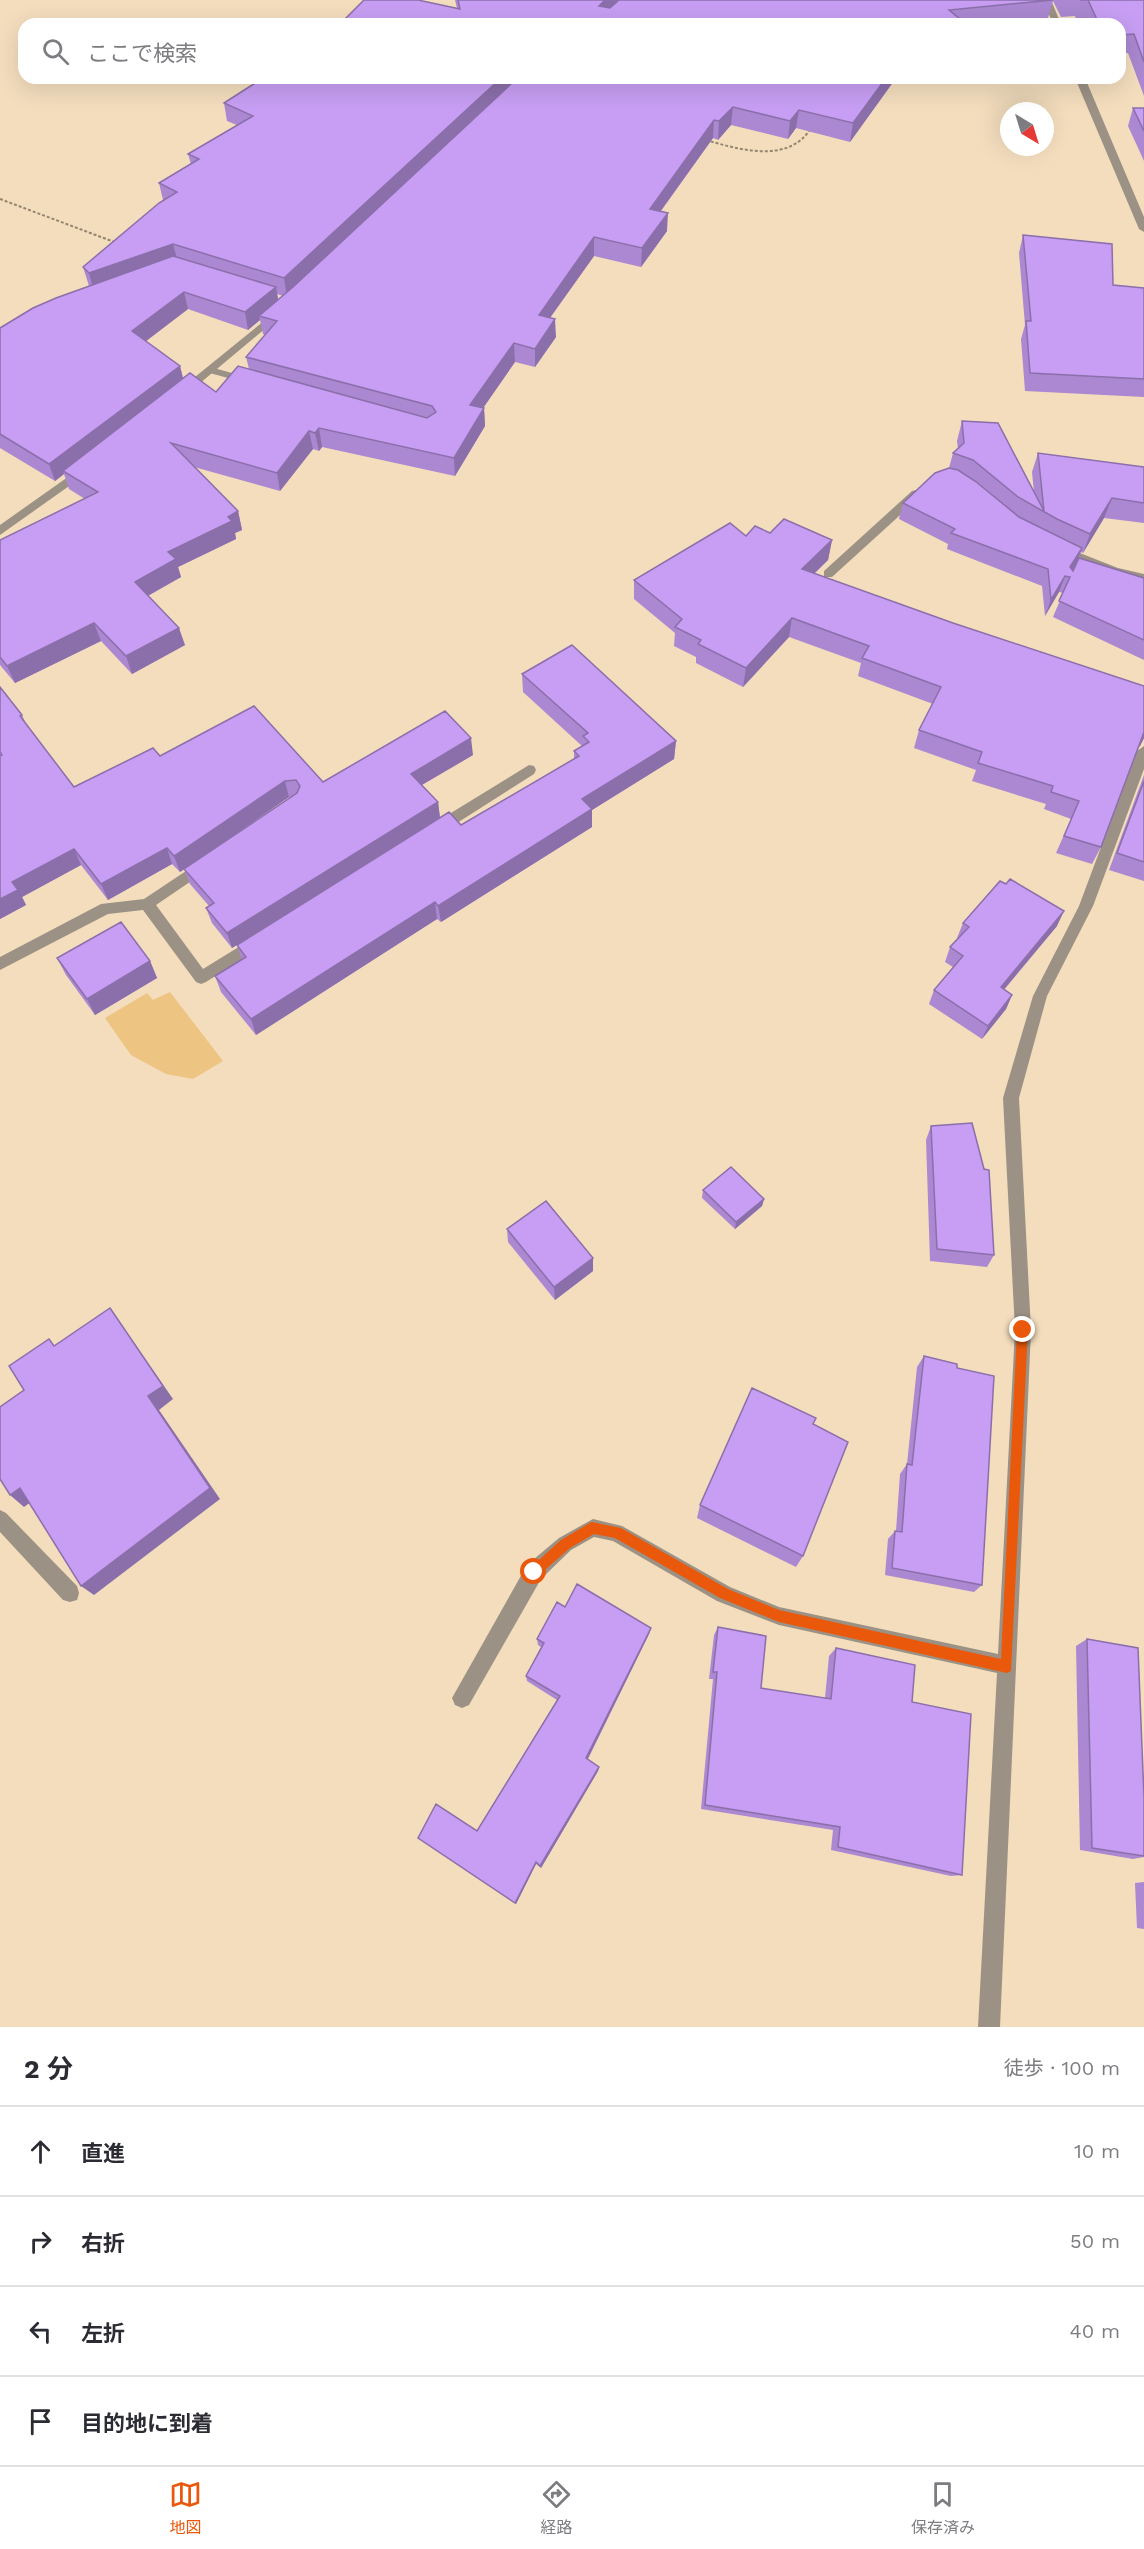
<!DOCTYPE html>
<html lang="ja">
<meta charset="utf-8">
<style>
body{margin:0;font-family:"Work Sans","Noto Sans JP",sans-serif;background:#f7f7f7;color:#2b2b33}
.compass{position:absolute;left:1000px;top:102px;width:54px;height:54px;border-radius:50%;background:#fff;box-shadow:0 6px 24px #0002;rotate:142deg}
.stop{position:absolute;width:18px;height:18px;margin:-14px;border:4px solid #ea580c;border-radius:50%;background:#fff}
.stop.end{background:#ea580c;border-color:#fff;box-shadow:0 2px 6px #0008}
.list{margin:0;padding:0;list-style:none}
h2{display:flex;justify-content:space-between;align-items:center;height:78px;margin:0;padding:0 24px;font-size:26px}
h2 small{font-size:20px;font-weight:400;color:#7c7c81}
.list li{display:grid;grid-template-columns:39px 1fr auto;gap:18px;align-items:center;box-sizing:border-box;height:90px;padding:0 24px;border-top:2px solid #e1e1e2}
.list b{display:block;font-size:22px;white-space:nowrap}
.list em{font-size:20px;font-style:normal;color:#7c7c81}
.icon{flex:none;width:33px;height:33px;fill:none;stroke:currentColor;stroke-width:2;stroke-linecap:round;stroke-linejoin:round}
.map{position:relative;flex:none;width:1144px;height:2027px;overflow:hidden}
.search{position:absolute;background:#fff;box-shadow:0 6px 24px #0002;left:18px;right:18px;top:18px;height:66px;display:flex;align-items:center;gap:15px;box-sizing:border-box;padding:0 21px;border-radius:18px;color:#7c7c81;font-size:22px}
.sheet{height:438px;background:#fff}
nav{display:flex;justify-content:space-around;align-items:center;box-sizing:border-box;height:84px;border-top:2px solid #e1e1e2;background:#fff;font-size:16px;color:#7c7c81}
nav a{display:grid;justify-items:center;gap:3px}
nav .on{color:#ea580c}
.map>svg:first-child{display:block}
.green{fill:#eec483}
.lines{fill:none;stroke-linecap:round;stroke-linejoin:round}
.path{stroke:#93856e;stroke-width:2;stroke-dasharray:3 2;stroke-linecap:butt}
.minor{fill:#9b9285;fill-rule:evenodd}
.tertiary{fill:#9b9285;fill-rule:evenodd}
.wall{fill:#ab88d1;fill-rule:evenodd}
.shaded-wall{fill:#8b6faa}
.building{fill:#c79ef3;stroke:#8b6faa;stroke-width:1.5}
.route{fill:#ea580c}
</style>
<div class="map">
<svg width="1144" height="2027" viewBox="0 0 1144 2027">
<rect width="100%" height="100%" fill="#f3ddbd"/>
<!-- green -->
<path class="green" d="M170 992 223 1061 193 1079 166 1074 131 1055 105 1018 147 993 153 1000Z"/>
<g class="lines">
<!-- path -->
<path class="path" d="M706 140C740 150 789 164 811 128
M0 199 117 243"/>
<!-- minor -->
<path class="minor" d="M1043 0H1051L1061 24H1053Z
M1075 78H1085L1144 217V232L1139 229Z
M210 367 254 379 256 381 250 384 206 372V368Z
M916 490 920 491V497L832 577H824V571L912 491Z
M1062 546 1118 568 1144 574V582L1111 575 1058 553 1056 550Z
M1144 746V769L1093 906 1047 996 1019 1098 1031 1330 1000 2027H978L997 1673 779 1625 717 1601 613 1541 594 1537 571 1550 541 1579 469 1705 462 1708 455 1705 452 1698 527 1565 559 1538 593 1519 622 1526 730 1587 779 1607 998 1654 1015 1330 1003 1098 1033 996 1079 906 1137 751Z
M529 765 534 766 536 770 534 774 443 832H433L431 828 433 824Z
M204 859 209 861 211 865 209 869 156 905 203 969 250 940H260L262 944 260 948 206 982 201 984 196 982 143 910 108 914 0 970V957L101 904 144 899Z
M0 1510 6 1513 77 1586 79 1593 77 1600 70 1602 63 1600 0 1532Z"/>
<!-- tertiary -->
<path class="tertiary" d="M275 312 279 313V317L187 394H179V390Z
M82 467 88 471 86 474 0 535V525Z"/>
</g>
<!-- wall -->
<path class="wall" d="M455 0H1144V96L1128 53H1120V24H1086L1083 18 1076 19 1075 16 1061 17 1053 1 1048 18 989 24H340L457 8Z
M263 78H896L850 142 796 128 788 139 731 125 718 140 713 138 661 211 667 231 641 267 594 256 550 318 556 337 535 367 515 362 483 408H484L485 426 455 476 322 447 319 451 313 449 280 491 194 467 238 511 242 530 235 533 236 539 178 567 181 577 148 596 185 645 132 674 101 641 15 683 0 665V540L85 499 69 489 64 474 55 481 0 448V328L89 286 83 267 163 200 159 183 191 164 188 154 237 125 227 121 224 103ZM277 294 283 296 278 300ZM188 309 248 330 260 320 263 334 265 335 246 357 249 369 216 392 183 378 180 366 146 341Z
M1133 108H1144V161L1128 126Z
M1023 235 1113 285 1144 288V397L1025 391 1021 339 1025 325 1019 253Z
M962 421 1034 493 1032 472 1038 453 1144 467V523L1104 518 1083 553 1081 552 1077 562 1144 578V660L1053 617 1063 593 1059 592 1045 616 1042 586 947 549 948 544 899 519 903 503 949 468 953 453 958 449 957 441Z
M770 533 832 540 828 560 814 574 953 623 1144 686V738L1140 746 1137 748 1101 847 1092 864 1056 853 1071 819 1044 809 1046 804 972 781 976 770 914 748 919 730 933 704 858 676 861 663 789 637 743 687 696 663V657L674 646 675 633 634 599V580L746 536Z
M522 674 676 741 674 759 592 810V827L441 922 437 919 256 1035 221 992 215 976 242 960 237 945 275 921 232 948 212 923 206 908 209 906 190 884 184 869 291 797H289L180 872 172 864 108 900 81 865 22 897 26 905 0 919V687L22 715 26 724 74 787 160 756 323 782 473 755 422 785 438 802 440 818 461 825 574 759V751L582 746 523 692Z
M1144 775V881L1109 870Z
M963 923 1057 926 1004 990 1012 995 1006 1009 982 1039 929 1004 934 990 953 967 945 962 950 947 958 938H957Z
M57 958 150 961 157 978 95 1015 66 975Z
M931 1126 994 1255 987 1267 930 1261 926 1140Z
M703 1190 764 1199 762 1206 735 1229 702 1198Z
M507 1229 593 1271 555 1300 508 1242Z
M924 1356 957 1368 982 1585 974 1592 885 1575 888 1539 895 1531H896L900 1474 907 1464 917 1367Z
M813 1425 803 1556 796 1567 697 1518 700 1505Z
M565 1607 651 1628 649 1634 588 1759 599 1767 598 1771 541 1868 536 1864 516 1904 477 1831 557 1700 527 1681 526 1676 541 1647 538 1645 537 1639Z
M718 1627 761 1688 825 1698 829 1656 836 1648 912 1702 962 1875 951 1876 831 1850 833 1830 701 1809 713 1679H709L714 1635Z
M1087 1639 1144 1797V1857L1133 1859 1080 1850 1076 1646Z
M1144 1882V1929L1137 1928 1135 1883Z"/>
<!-- shaded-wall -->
<path class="shaded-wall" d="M605 0H622L599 24V6Z
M501 78H528L287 297 284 278Z
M886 78H896L850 142 853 123Z
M733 107 731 125 718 140 719 121Z
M799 110 796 128 788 139 790 121Z
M714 120 713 138 649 227 650 209Z
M668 213 667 231 641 267 642 248Z
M594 237V256L539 333V315Z
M173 244 178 263 94 292 89 273Z
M276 287 279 304 259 316 260 320 248 330 245 312Z
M184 292 188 309 137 348 132 331Z
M555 319 556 337 535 367V349Z
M514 343 515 362 472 424 470 405Z
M180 366 184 383 63 471 64 474 55 481 49 464Z
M484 408 485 426 455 476 454 458Z
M319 428 322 447 319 451 315 433Z
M309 431 313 449 280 491 277 473Z
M1112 498 1104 518 1083 553 1090 534Z
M238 511 242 530 235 533 236 539 178 567 181 577 140 600 135 582 168 552Z
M832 540 828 560 799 588 802 569Z
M1082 548 1076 564 1069 577 1070 567Z
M1065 576 1059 592 1045 616 1051 600Z
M792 618 789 637 743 687 746 668Z
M94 623 101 641 15 683 7 666Z
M179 628 185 645 132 674 126 656Z
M1144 732V738L1140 746 1135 750Z
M471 738 473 755 413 790 411 774Z
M676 741 674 759 592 810V827L441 922 438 906 582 799Z
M285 781 289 797 180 872 174 856Z
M438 802 440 818 232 948 227 933Z
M167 848 172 864 108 900 101 884Z
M74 849 81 865 22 897 26 905 0 919V899L12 882Z
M435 902 437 919 256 1035 251 1019Z
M1064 911 1057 926 994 1001 1001 987Z
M150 961 157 978 95 1015 87 999Z
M1012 995 1006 1009 982 1039 988 1026Z
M764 1199 762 1206 735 1229 736 1222Z
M593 1258V1271L555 1300 554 1287Z
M110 1308 173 1399 159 1410 220 1499 94 1595 81 1586 148 1396Z
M20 1488 35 1499 24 1507 10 1495Z
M651 1628 649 1634 586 1762V1758Z
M599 1767 598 1771 541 1868 540 1866Z
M536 1862V1864L516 1904 515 1903Z"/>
<!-- building -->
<path class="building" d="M364 0H418L460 9 458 0H605L599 6 610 8 619 0H1053L949 10 966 24H340Z
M1080 0H1144V62L1134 34 1120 35V24H1099L1088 0Z
M263 78H501L284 278 173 244 89 273 83 267 159 203 177 192 159 183 199 159 188 154 253 116 224 103Z
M520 78H886L853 123 799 110 790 121 733 107 719 121 714 120 650 209 668 213 642 248 594 237 539 315 555 319 535 349 514 343 470 405 484 408 454 458 319 428 315 433 309 431 277 473 171 443 238 511 228 517 232 521 168 552 176 559 135 582 179 628 126 656 94 623 7 666 0 657V540L98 492 63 471 190 373 216 392 238 366 427 418 436 412 432 406 246 357 277 321 259 316 293 287 512 83Z
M1133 108H1144V131Z
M1023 235 1112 244 1113 285 1144 288V379L1030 373 1026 321H1031Z
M173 256 276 287 245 312 184 292 132 331 180 366 49 464 0 434V328L33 308 56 298Z
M962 421 998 423 1044 511 1038 453 1144 467V503L1112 498 1090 534 1057 519 1018 497 973 460 953 453 964 443Z
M949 468 958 470 975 481 1019 517 1082 548 1070 567 1073 571 1079 558 1144 578V640L1059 601 1070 577 1065 576 1051 600 1048 569 951 533 955 529 903 503 935 473Z
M784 519 832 540 802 569 953 623 1144 686V732L1101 847 1064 836 1079 801 1051 792 1053 786 978 763 982 752 919 730 941 687 862 658 869 646 792 618 746 668 698 644 701 640 675 627 682 619 634 580 730 523 746 536 755 526 770 533Z
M572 645 676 741 582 799 592 809 438 906 435 902 251 1019 215 976 246 957 237 945 449 812 461 825 579 756 574 751 589 742 583 736 588 733 522 674Z
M0 687 22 715 20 716 74 787 153 748 160 756 254 706 323 782 445 711 471 738 411 774 438 802 227 933 206 908 214 903 184 869 297 793 300 786 296 780 285 781 174 856 167 848 101 884 74 849 12 882 18 890 0 899V756L2 755 0 752Z
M1144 781V862L1117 853Z
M1010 879 1064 911 1001 987 1012 995 988 1026 934 990 963 956 950 947 969 927 963 923 1000 881 1006 884Z
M121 922 150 961 87 999 57 958Z
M972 1123 984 1169 989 1170 994 1255 937 1249 931 1126Z
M731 1167 764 1199 736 1222 703 1190Z
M546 1201 593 1258 554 1287 507 1229Z
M110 1308 163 1386 148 1396 210 1488 81 1586 20 1488 10 1495 0 1479V1407L24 1390 9 1366 49 1339 54 1346Z
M924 1356 957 1364V1368L994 1376 982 1585 892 1568 895 1531 902 1532 907 1464 912 1465Z
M752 1388 816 1418 813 1424 848 1442 803 1556 700 1505Z
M577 1584 651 1628 586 1758 599 1767 540 1866 536 1862 515 1903 418 1838 436 1804 477 1831 560 1696 526 1676 544 1643 537 1639 557 1602 565 1607Z
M718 1627 766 1636 761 1688 831 1699 836 1648 915 1665 912 1702 971 1714 962 1875 838 1847 840 1827 705 1805 717 1672H713Z
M1087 1639 1138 1648 1144 1797V1856L1092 1848Z"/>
<!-- route -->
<path class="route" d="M1023 1325 1028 1330 1011 1671 1007 1673 779 1622 720 1598 615 1538 594 1534 570 1548 538 1576H530V1568L561 1540 588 1524 592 1522 621 1528 728 1589 779 1610 1001 1659 1017 1330Z"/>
</svg>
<svg class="compass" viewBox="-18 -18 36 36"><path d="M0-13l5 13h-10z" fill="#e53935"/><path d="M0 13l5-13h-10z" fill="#7c7c81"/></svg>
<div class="stop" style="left:534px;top:1572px"></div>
<div class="stop end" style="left:1023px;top:1330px"></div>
<div class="search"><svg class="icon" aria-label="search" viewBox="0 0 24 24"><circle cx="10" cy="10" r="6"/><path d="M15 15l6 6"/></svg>ここで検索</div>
</div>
<section class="sheet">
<h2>2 分<small>徒歩 · 100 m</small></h2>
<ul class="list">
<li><svg class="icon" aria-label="ahead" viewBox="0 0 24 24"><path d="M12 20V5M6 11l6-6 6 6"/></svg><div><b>直進</b></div><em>10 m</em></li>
<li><svg class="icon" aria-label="right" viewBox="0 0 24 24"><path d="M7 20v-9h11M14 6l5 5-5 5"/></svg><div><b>右折</b></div><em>50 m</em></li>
<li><svg class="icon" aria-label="left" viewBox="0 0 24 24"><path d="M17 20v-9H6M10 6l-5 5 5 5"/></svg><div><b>左折</b></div><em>40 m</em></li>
<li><svg class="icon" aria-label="arrive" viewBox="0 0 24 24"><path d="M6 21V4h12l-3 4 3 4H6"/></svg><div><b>目的地に到着</b></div></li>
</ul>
</section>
<nav>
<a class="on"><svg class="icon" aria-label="map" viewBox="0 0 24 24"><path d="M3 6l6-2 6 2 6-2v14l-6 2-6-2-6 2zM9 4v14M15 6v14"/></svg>地図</a>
<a><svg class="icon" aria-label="directions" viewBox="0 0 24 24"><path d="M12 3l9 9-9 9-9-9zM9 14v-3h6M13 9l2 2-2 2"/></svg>経路</a>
<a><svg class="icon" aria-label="saved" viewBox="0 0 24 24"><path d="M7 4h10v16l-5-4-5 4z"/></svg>保存済み</a>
</nav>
